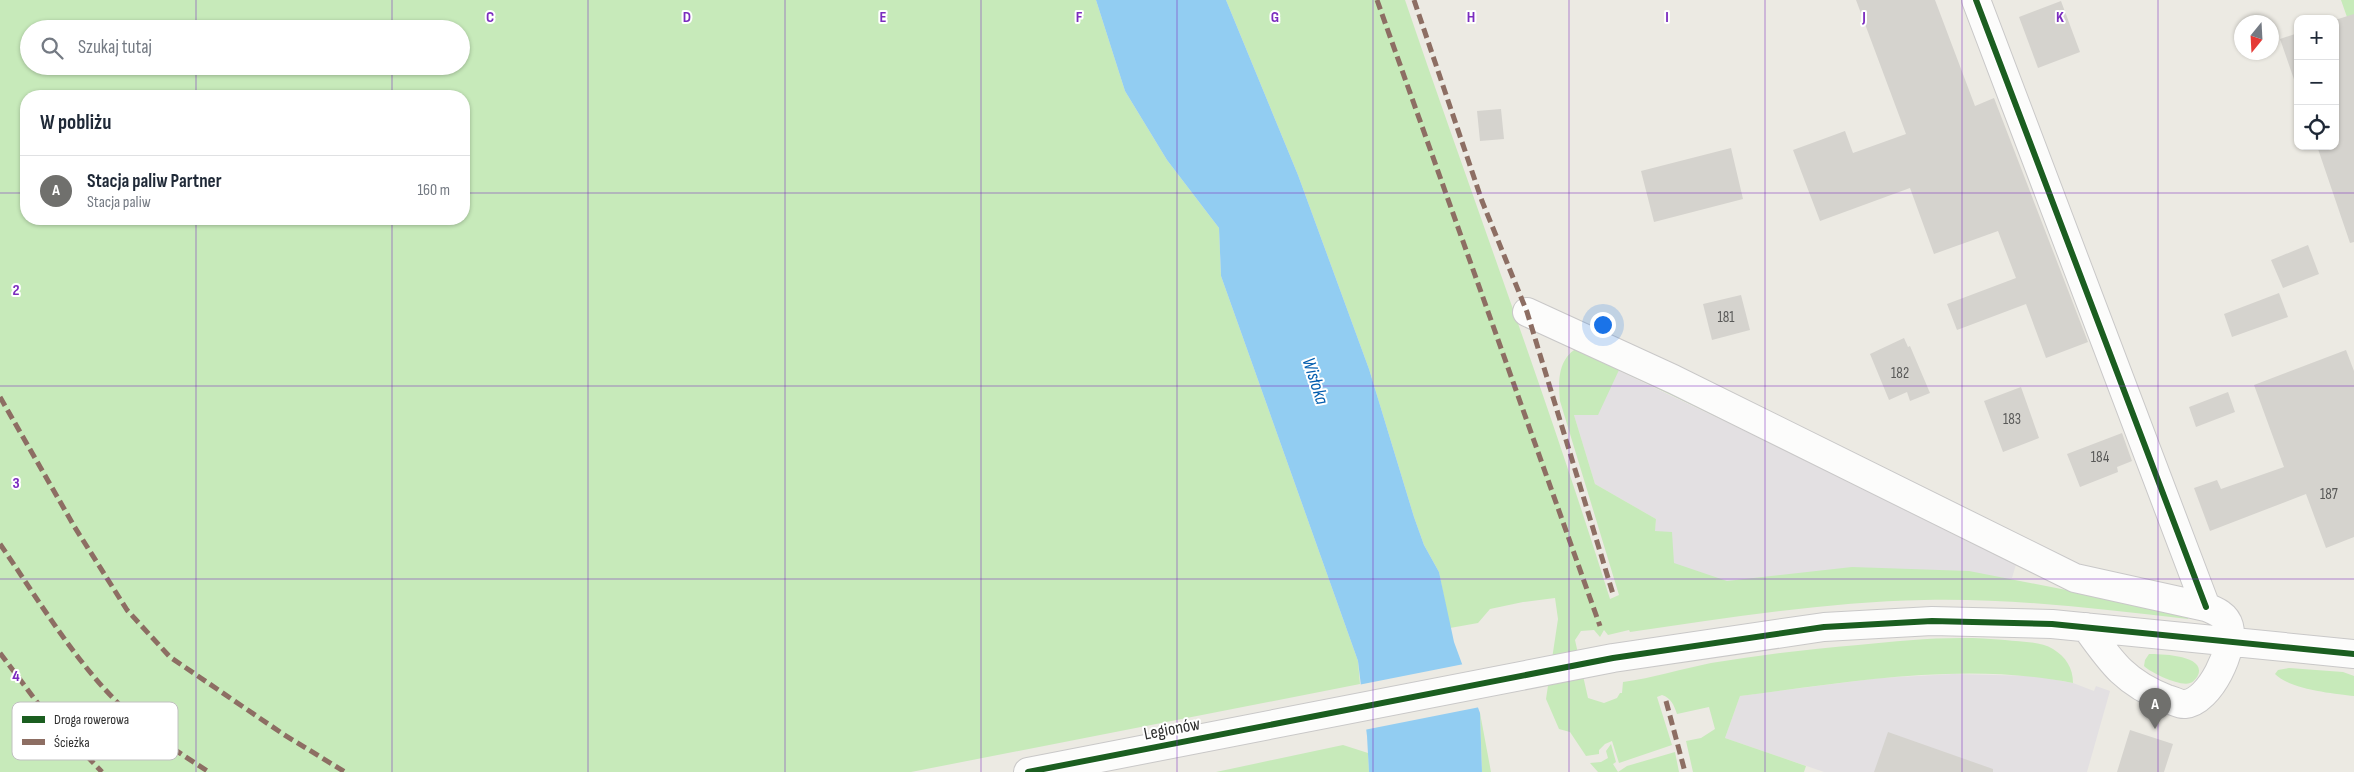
<!DOCTYPE html>
<html lang="pl">
<meta charset="utf-8">
<style>
body{margin:0;font-family:"Sofia Sans Condensed",sans-serif;background:#f2f2f3;color:#1f2937}
.controls{position:absolute;right:15px;top:15px;display:grid;overflow:hidden;border-radius:10px;box-shadow:0 1px 4px #0004}
.controls button{width:45px;height:45px;display:grid;place-items:center;padding:0;border:0;border-bottom:1px solid #e0e1e3;background:#fff;color:#1f2937;font:25px sans-serif}
.compass{position:absolute;left:2234px;top:15px;width:45px;height:45px;border-radius:50%;background:#fff;box-shadow:0 1px 4px #0004;rotate:198deg}
.you{position:absolute;left:1602px;top:324px;width:18px;height:18px;margin:-12px;border:4px solid #fff;border-radius:50%;background:#1a73e8;box-shadow:0 0 0 8px #1a73e833}
.badge{display:grid;place-items:center;width:32px;height:32px;border-radius:50%;background:#70706d;color:#fff;font-size:16px;font-weight:700}
.pin{position:absolute;translate:-50% -41px;filter:drop-shadow(0 1px 2px #0008)}
.pin::after{content:'';position:absolute;top:26px;width:18px;height:15px;background:inherit;clip-path:polygon(0 0,100% 0,50% 100%)}
.list{margin:0;padding:0;list-style:none}
h2{display:flex;justify-content:space-between;align-items:center;height:65px;margin:0;padding:0 20px;font-size:21px}
h2 small{font-size:16px;font-weight:400;color:#747a83}
.list li{display:grid;grid-template-columns:32px 1fr auto;gap:15px;align-items:center;box-sizing:border-box;height:70px;padding:0 20px;border-top:1px solid #e0e1e3}
.list b{display:block;font-size:19px;white-space:nowrap}
.list p{margin:0;font-size:16px;white-space:nowrap;color:#747a83}
.list em{font-size:16px;font-style:normal;color:#747a83}
.icon{flex:none;width:28px;height:28px;fill:none;stroke:currentColor;stroke-width:2;stroke-linecap:round;stroke-linejoin:round}
.map{position:relative;flex:none;width:2354px;height:772px;overflow:hidden}
.search{position:absolute;background:#fff;box-shadow:0 1px 4px #0004;left:20px;top:20px;width:450px;height:55px;display:flex;align-items:center;gap:12px;box-sizing:border-box;padding:0 18px;border-radius:28px;color:#747a83;font-size:19px}
.panel{position:absolute;background:#fff;box-shadow:0 1px 4px #0004;left:20px;top:90px;width:450px;height:135px;border-radius:20px}
.map>svg:first-child{display:block}
.industrial{fill:#e3e0e2}
.green{fill:#c7eaba;fill-rule:evenodd}
.water{fill:#92cdf2}
.pier{fill:#eceae3}
.building{fill:#d5d3ce}
.lines{fill:none;stroke-linecap:round;stroke-linejoin:round}
.minor-casing{stroke:#c9c8c8;stroke-width:30}
.minor{stroke:#fcfcfb;stroke-width:28}
.quiet{stroke:#8d6e63;stroke-width:5;stroke-dasharray:10 5;stroke-linecap:butt}
.cycleway-casing{stroke:#fff;stroke-width:9}
.cycleway{stroke:#1b5e20;stroke-width:6}
.grid{fill:none;stroke:#7b2cbf;stroke-width:1;stroke-opacity:0.55}
.labels{text-anchor:middle;dominant-baseline:central;stroke-width:4;stroke-linejoin:round;paint-order:stroke}
.number-label{font-size:15px;fill:#585857}
.street-label{font-size:18px;fill:#2e2e2e;stroke:#fff}
.water-label{font-size:19px;font-style:italic;fill:#015cae;stroke:#fff}
.key{fill:#fff;stroke:#c0c0c0;stroke-width:1}
.key-label{font-size:14px;fill:#2e2e2e}
.grid-label{font-size:16px;text-anchor:middle;font-weight:bold;fill:#7b2cbf;stroke:#fff;stroke-width:4;stroke-linejoin:round;paint-order:stroke}
</style>
<div class="map">
<svg width="2354" height="772" viewBox="0 0 2354 772">
<rect width="100%" height="100%" fill="#eceae3"/>
<!-- industrial -->
<path class="industrial" d="M1590 357 2017 561 2012 578 1949 580 1648 598 1656 519 1595 484 1574 415Z
M1955 674 2035 676 2073 683 2094 691 2096 686 2110 691 2087 772H1824L1725 738 1740 696 1880 678Z"/>
<!-- green -->
<path class="green" d="M0 0H1096L1125 91 1167 160 1219 228 1221 276 1358 661 1360 684 911 772H0ZM29 29H461V66H29ZM26 96H464V219H26Z
M1226 0H1405C1473 200 1547 397 1610 599L1619 595 1560 401C1558 380 1558 358 1579 347L2017 561 1619 370 1598 415H1574L1595 484 1656 519 1655 531 1672 532 1674 563 1727 581 1852 567 1969 571 2189 614 2188 619C2101 609 2012 598 1924 600 1825 602 1728 618 1630 632L1629 630 1608 635 1604 630 1600 637 1594 630 1581 631 1575 640 1588 698 1604 703 1617 698 1620 693H1622L1623 682C1653 678 1681 669 1711 663 1760 655 1809 649 1858 645 1907 640 1956 635 2005 640 2020 642 2040 641 2053 649 2066 657 2073 668 2073 683 1963 661 1850 682 1740 696L1725 738 1806 766 1804 772H1693L1686 741 1701 738 1715 729 1709 707 1677 714C1674 705 1671 698 1662 695L1657 697 1672 745 1619 763 1612 741 1605 744 1599 750V754L1586 756 1570 732 1559 729 1546 699 1558 619 1555 598 1523 602 1490 609 1478 623 1450 628 1439 572 1424 545 1414 517 1369 369 1298 175Z
M2341 0H2354V37Z
M2149 654C2160 654 2200 655 2199 671 2199 676 2194 682 2190 683 2181 687 2151 673 2144 666L2145 660Z
M2289 668 2343 672 2354 676V696C2334 694 2289 689 2275 674L2278 670Z
M1480 713 1491 772H1482Z
M1611 744 1616 762 1613 764 1618 772 1627 766 1675 752 1679 772H1598L1590 763 1601 762 1608 758 1606 751Z
M1343 745 1368 753 1369 772H1216Z"/>
<!-- water -->
<path class="water" d="M1096 0H1226L1298 175 1369 369 1414 517 1424 545 1439 572 1454 642 1480 713 1482 772H1369L1367 736 1358 661 1221 276 1219 228 1167 160 1125 91Z"/>
<!-- pier -->
<path class="pier" d="M1464 664 1480 707 1364 730 1358 685Z"/>
<!-- building -->
<path class="building" d="M1856 0H1935L1975 106 1994 98 2088 342 2046 358 2026 304 1957 330 1947 304 2016 278 1998 231 1934 254 1910 188 1820 221 1793 150 1845 131 1853 153 1906 134Z
M2061 1 2080 52 2038 68 2019 17Z
M2354 14V242L2350 243 2317 146H2335V20Z
M2298 33V91L2280 39Z
M1501 109 1504 139 1480 141 1477 111Z
M1731 148 1743 199 1654 222 1641 171Z
M2308 245 2319 274 2283 288 2271 260Z
M2279 293 2288 317 2232 337 2224 314Z
M1741 295 1750 330 1712 340 1703 304Z
M1904 338 1908 347 1910 346 1930 393 1910 401 1907 392 1889 400 1870 354Z
M2346 350 2354 371V537L2326 548 2306 494 2210 531 2194 488 2217 480 2221 489 2284 467 2254 385Z
M2021 387 2039 438 2003 452 1984 401Z
M2228 392 2235 412 2196 427 2189 407Z
M2122 433 2132 461 2117 467 2118 472 2080 487 2067 454Z
M2130 730 2173 744 2164 772H2117Z
M1888 732 1993 769V772H1874Z"/>
<g class="lines">
<defs>
<path id="minor" d="M1976 0 2206 607
M1527 312 1673 379 2075 578 2206 607C2216 611 2226 615 2229 626 2235 648 2210 702 2185 704 2180 705 2173 700 2167 699 2125 683 2111 662 2086 627
M1028 772 1613 658 1824 627 1932 621 2052 624 2354 654"/>
</defs>
<!-- minor casing -->
<use href="#minor" class="minor-casing"/>
<!-- minor -->
<use href="#minor" class="minor"/>
<!-- quiet -->
<path class="quiet" d="M1377 0 1600 626
M1414 0 1482 201 1527 312 1613 594
M0 397 74 526 127 610 170 657 283 734 345 772
M0 544C36 596 70 654 115 700 142 729 176 751 209 772
M0 653 43 710 102 772
M1666 701 1685 772"/>
<defs>
<path id="cycleway" d="M1976 0 2206 607
M1028 772 1613 658 1824 627 1932 621 2052 624 2354 654"/>
</defs>
<!-- cycleway casing -->
<use href="#cycleway" class="cycleway-casing"/>
<!-- cycleway -->
<use href="#cycleway" class="cycleway"/>
</g>
<!-- grid -->
<path class="grid" d="M196 0V29M392 0V29M588 0V772M785 0V772M981 0V772M1177 0V772M1373 0V772M1569 0V772M1765 0V772M1962 0V772M2158 0V772M196 66V96M392 66V96M0 193H26M464 193H2354M196 219V772M392 219V772M0 386H2354M0 579H2354"/>
<g class="labels">
<!-- number labels -->
<g class="number-label">
<text x="1726" y="317">181</text>
<text x="1900" y="373">182</text>
<text x="2012" y="419">183</text>
<text x="2100" y="457">184</text>
<text x="2329" y="494">187</text>
</g>
<!-- street labels -->
<g class="street-label">
<text transform="translate(1172 729) rotate(-11)">Legionów</text>
</g>
<!-- water labels -->
<g class="water-label">
<text transform="translate(1315 381) rotate(72)">Wisłoka</text>
</g>
</g>
<!-- legend -->
<rect x="12" y="702" width="166" height="58" rx="8" class="key"/>
<rect x="22" y="716" width="23" height="7" fill="#1b5e20"/>
<rect x="22" y="739" width="23" height="6" fill="#8d6e63"/>
<g class="key-label">
<text x="54" y="724">Droga rowerowa</text>
<text x="54" y="747">Ścieżka</text>
</g>
<g class="grid-label">
<text x="490" y="22">C</text>
<text x="687" y="22">D</text>
<text x="883" y="22">E</text>
<text x="1079" y="22">F</text>
<text x="1275" y="22">G</text>
<text x="1471" y="22">H</text>
<text x="1667" y="22">I</text>
<text x="1864" y="22">J</text>
<text x="2060" y="22">K</text>
<text x="16" y="295">2</text>
<text x="16" y="488">3</text>
<text x="16" y="681">4</text>
</g>
</svg>
<div class="controls">
<button>+</button>
<button>−</button>
<button><svg class="icon" aria-label="locate" viewBox="0 0 24 24"><circle cx="12" cy="12" r="6"/><path d="M12 2v4M12 18v4M2 12h4M18 12h4"/></svg></button>
</div>
<svg class="compass" viewBox="-18 -18 36 36"><path d="M0-13l5 13h-10z" fill="#e53935"/><path d="M0 13l5-13h-10z" fill="#747a83"/></svg>
<div class="you"></div>
<div class="pin badge" style="left:2155px;top:729px">A</div>
<div class="search"><svg class="icon" aria-label="search" viewBox="0 0 24 24"><circle cx="10" cy="10" r="6"/><path d="M15 15l6 6"/></svg>Szukaj tutaj</div>
<section class="panel">
<h2>W pobliżu<small></small></h2>
<ul class="list">
<li><span class="badge">A</span><div><b>Stacja paliw Partner</b><p>Stacja paliw</p></div><em>160 m</em></li>
</ul>
</section>
</div>
